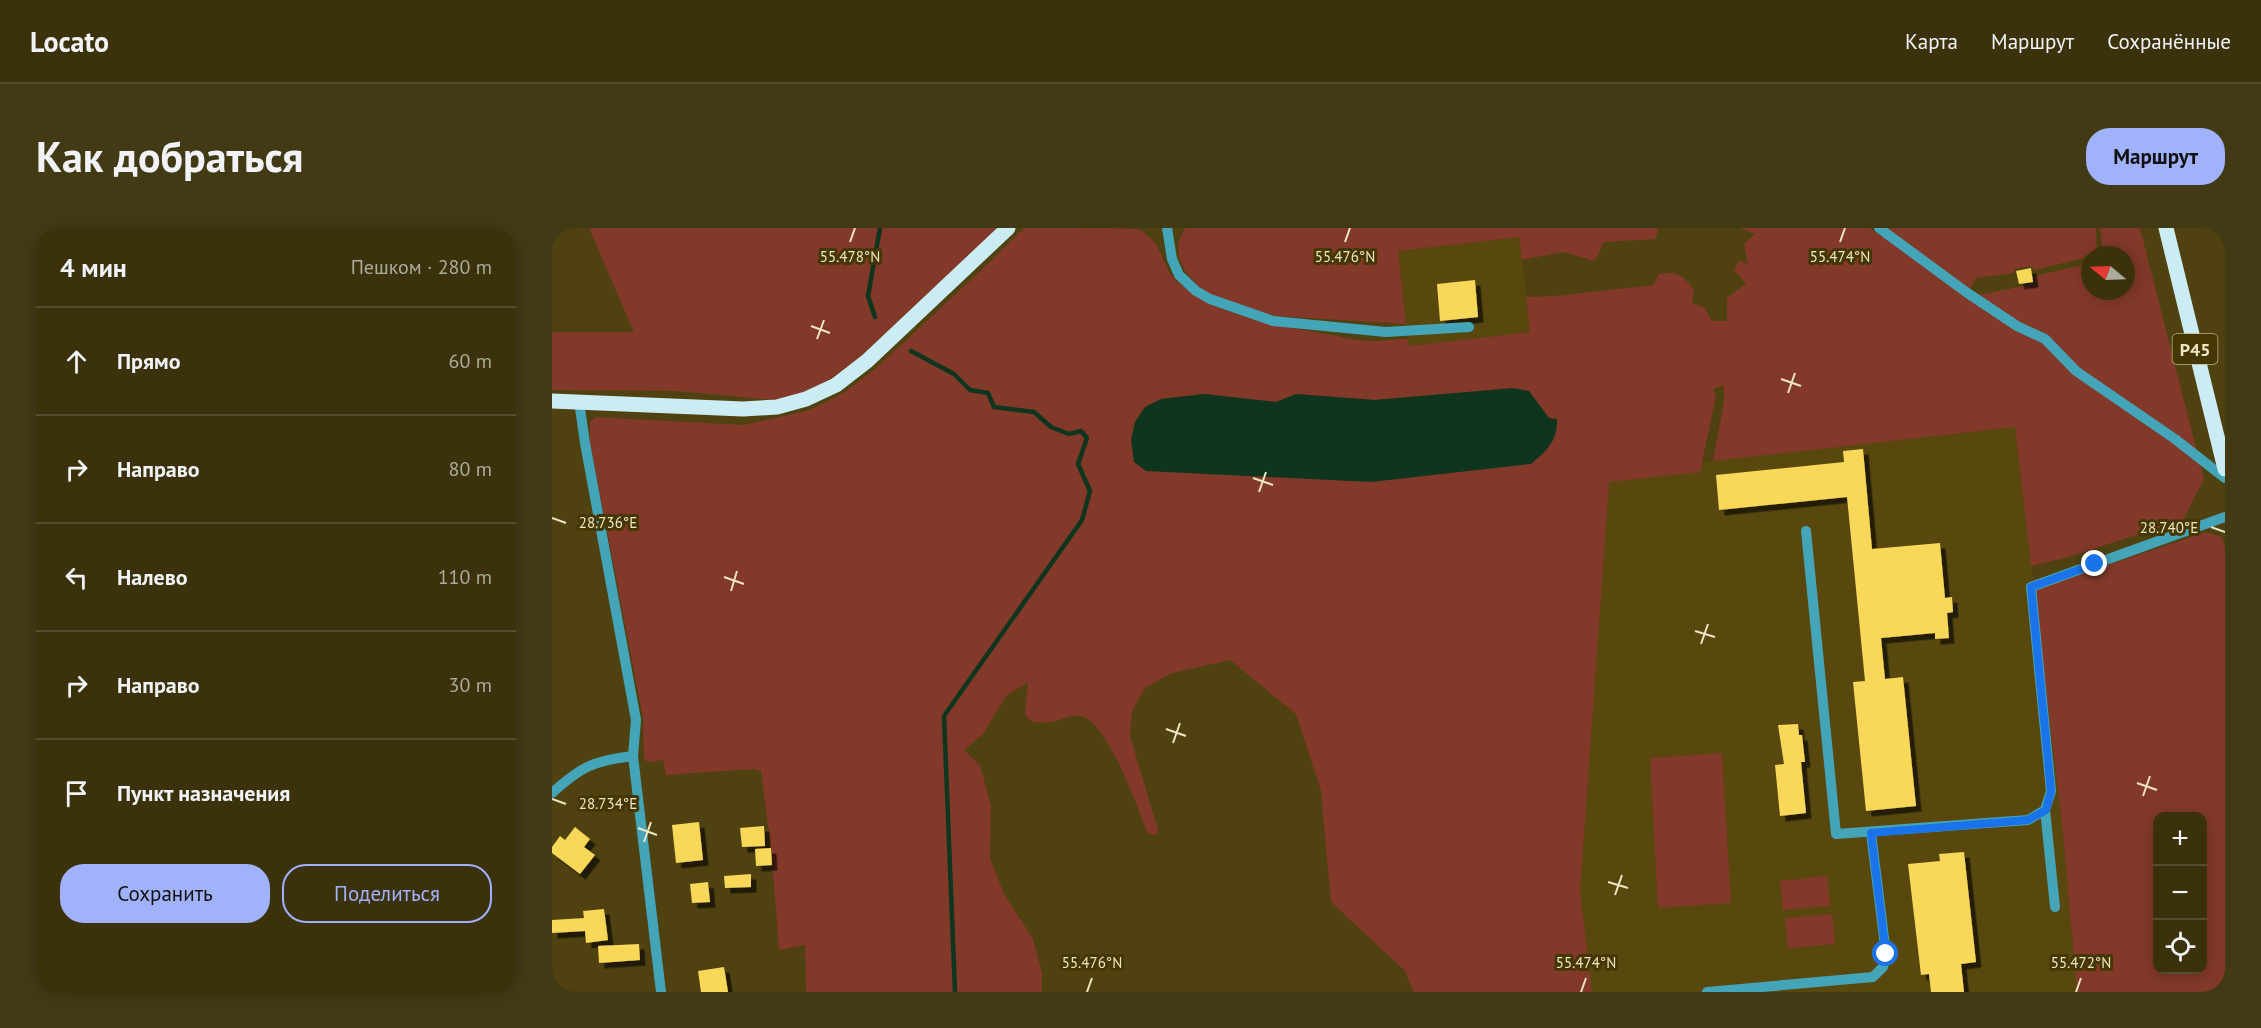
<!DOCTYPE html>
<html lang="ru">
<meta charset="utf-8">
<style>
body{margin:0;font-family:"PT Sans",sans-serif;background:#423a15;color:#f1f3f6}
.controls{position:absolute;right:18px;bottom:18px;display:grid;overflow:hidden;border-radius:12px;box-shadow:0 3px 15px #0003}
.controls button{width:54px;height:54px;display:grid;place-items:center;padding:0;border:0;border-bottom:2px solid #544d2d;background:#3b320c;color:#f1f3f6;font:30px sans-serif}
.compass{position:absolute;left:1529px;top:18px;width:54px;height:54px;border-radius:50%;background:#3b320c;box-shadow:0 3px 15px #0003;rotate:289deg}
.stop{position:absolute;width:18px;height:18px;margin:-14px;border:4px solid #1a73e8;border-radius:50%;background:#fff}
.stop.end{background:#1a73e8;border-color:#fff;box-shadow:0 2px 6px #0008}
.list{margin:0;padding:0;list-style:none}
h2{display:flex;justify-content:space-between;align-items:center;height:78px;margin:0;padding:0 24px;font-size:26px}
h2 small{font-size:20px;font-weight:400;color:#acaa9d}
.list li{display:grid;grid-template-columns:39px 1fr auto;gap:18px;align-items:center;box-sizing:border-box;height:108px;padding:0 24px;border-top:2px solid #544d2d}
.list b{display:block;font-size:22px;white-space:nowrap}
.list em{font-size:20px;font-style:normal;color:#acaa9d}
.actions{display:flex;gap:12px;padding:18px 24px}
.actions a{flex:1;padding:14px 0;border:2px solid #a1b2fd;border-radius:24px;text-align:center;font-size:21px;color:#a1b2fd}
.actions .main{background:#a1b2fd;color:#111}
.icon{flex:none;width:33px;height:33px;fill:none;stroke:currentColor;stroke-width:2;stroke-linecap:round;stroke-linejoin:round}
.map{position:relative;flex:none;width:1673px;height:764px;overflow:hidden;border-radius:24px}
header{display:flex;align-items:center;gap:36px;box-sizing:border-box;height:84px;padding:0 30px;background:#3b320c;border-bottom:2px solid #544d2d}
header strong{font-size:28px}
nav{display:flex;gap:33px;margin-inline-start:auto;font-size:21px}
.intro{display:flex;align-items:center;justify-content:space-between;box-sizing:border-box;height:144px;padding:0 36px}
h1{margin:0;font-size:42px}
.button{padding:15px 27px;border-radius:24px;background:#a1b2fd;color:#111;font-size:21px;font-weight:700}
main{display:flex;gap:36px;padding:0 36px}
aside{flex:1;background:#3b320c;border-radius:24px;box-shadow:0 3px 15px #0003}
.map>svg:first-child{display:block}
.built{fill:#58480d}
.green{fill:#823929;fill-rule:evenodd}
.water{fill:#10351e}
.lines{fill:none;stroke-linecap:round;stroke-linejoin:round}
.stream{stroke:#10351e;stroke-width:4.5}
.building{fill:#f9d758;filter:url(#shadow)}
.minor{stroke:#44a4b8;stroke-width:10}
.major{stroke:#ccecf4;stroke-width:15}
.route{stroke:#1a73e8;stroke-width:8}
.ticks{fill:none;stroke:#eee5c5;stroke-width:2}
.labels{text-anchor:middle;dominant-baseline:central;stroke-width:6;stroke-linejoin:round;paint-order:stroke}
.shield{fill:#453702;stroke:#bbb18a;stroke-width:1.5}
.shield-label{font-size:18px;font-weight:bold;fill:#eee5c5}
.ticks-label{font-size:15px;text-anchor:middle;fill:#eee5c5;stroke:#453702;stroke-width:6;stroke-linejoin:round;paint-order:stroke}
</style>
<header>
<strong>Locato</strong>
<nav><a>Карта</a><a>Маршрут</a><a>Сохранённые</a></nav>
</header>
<div class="intro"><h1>Как добраться</h1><a class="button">Маршрут</a></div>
<main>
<aside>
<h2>4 мин<small>Пешком · 280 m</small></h2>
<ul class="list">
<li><svg class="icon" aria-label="ahead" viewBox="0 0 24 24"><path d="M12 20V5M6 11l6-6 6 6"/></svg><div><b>Прямо</b></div><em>60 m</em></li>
<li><svg class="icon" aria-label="right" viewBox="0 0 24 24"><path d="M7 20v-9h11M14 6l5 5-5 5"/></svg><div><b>Направо</b></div><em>80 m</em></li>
<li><svg class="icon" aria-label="left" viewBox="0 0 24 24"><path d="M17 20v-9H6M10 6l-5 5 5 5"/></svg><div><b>Налево</b></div><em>110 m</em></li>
<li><svg class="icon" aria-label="right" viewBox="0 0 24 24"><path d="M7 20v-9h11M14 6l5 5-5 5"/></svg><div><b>Направо</b></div><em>30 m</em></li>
<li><svg class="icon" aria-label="arrive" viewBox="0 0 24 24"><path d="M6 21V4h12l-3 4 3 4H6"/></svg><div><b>Пункт назначения</b></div></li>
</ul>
<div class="actions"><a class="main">Сохранить</a><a>Поделиться</a></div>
</aside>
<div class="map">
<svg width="1673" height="764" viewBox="0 0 1673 764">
<defs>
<filter id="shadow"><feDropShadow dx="5.5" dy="5.5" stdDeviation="0" flood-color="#0009"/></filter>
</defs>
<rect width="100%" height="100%" fill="#4f4210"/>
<!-- built -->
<path class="built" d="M968 9 978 104 856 118 846 23Z
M1463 199 1510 595 1525 764H1009L1040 246Z"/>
<!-- green -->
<path class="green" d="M37 0H446L310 127 280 150 252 165 223 172 124 163 0 162V104H82Z
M472 0C490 0 576 0 586 1 616 17 606 39 629 57 666 88 731 99 779 107 792 109 806 113 819 113 831 113 843 111 856 111L857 118 978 104 974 69 1003 68 1101 57 1107 46C1127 43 1130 47 1142 62L1140 75 1153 80 1160 93H1175V70L1194 56 1182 42 1187 33 1196 36 1192 16 1203 6 1188 0H1318L1329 9 1336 0H1544L1545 24 1532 28V30L1482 42 1480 38 1462 41V45L1424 50 1414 69 1484 56 1483 48 1535 36 1538 39V63H1574V27H1551L1548 0H1588L1652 251 1631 292 1516 329 1479 338 1463 199 1161 233 1172 174V157L1161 161 1164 168 1148 244 1057 254 1028 664 1040 764H862L853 743 779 674 769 563 744 486 678 432 620 445 593 460 580 483 578 508 606 602 604 607 596 606C585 579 558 500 532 489 520 485 511 492 500 494 494 495 487 494 481 494L473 487 476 454 454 468 431 506 412 522 428 537 439 578 438 630 452 666 481 711 490 745V764H254L253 717 227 722 219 620 209 543 202 541 114 547 111 532 96 534 92 531 91 490 38 215V194L44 189 192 197 258 182 290 166 322 142 438 34ZM977 163 997 191 609 171 652 166 724 174 744 166 823 172 902 165Z
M633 0H1106L1104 11 1052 14 1043 33 1011 24 970 32 967 9 846 23 854 96 723 88 660 67 647 59 633 43 627 29 626 15Z
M1654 304 1670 309 1673 319V764H1525L1510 595 1482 362ZM1606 588H1650V742H1606Z
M1170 525 1179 675 1106 680 1098 530Z
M1275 648 1278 678 1231 682 1228 653Z
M1280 686 1283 716 1236 720 1233 690Z"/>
<!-- water -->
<path class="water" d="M961 160 977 163 997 190 1005 191C1006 212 995 223 979 236L819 254 594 243 582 234 579 212 583 194 593 179 609 171 652 166 724 174 744 166 823 172Z"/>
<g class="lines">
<!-- stream -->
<path class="stream" d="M323 89 316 68 328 0
M359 123 402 146 418 162 436 165 442 179 482 184 499 199 517 206 529 203 535 210 526 236 538 263 530 292 392 488 403 764"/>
</g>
<!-- building -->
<path class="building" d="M1479 40 1481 54 1467 56 1464 43Z
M923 52 926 89 888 93 885 56Z
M1311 221 1320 321 1388 315 1393 370 1400 369 1401 384 1395 385 1397 410 1383 411V405L1329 410 1333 451 1351 449 1364 578 1314 583 1301 454 1313 453 1295 269 1167 282 1164 247 1292 234 1291 223Z
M1246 496 1247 507H1250L1253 534H1249L1254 585 1228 588 1223 537 1232 536 1226 497Z
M147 594 151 632 124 635 120 597Z
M212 598 213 618 190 619 188 600Z
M23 599 38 611 32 619 43 627 28 646 0 625V619L8 608 13 612Z
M219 620 220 637 204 638 203 621Z
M1412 624 1424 734 1409 736 1412 764H1379L1377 746 1369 747 1356 636 1388 633 1387 626Z
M199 646V659L173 660 172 648Z
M156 654 158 674 140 675 138 656Z
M52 681 56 712 34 715 33 703 0 705V692L32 690 31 683Z
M87 716 88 732 47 735 46 718Z
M172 739 176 764H149L146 743Z"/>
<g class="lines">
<!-- minor -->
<path class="minor" d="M615 0 620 31 627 47 644 63 658 71 721 93 834 104 917 99
M1327 0 1414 64 1465 98 1493 111 1524 143 1623 211 1673 250
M27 173 33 215 84 492 81 528 109 764
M1254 303 1284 606 1476 592 1493 582 1499 563 1479 359 1673 289
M0 565C30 538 41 533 81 528
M1493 582 1503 679
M1155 764 1321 749 1331 739 1334 726 1319 605"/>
<!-- major -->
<path class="major" d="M1614 0 1673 241
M0 173 191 181 225 179 254 171 284 157 315 133 456 0"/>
</g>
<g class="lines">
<!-- route -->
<path class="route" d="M1334 726 1319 605 1476 592 1494 582 1499 563 1479 359 1543 336"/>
</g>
<!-- ticks -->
<path class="ticks" d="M298 14 303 0M793 14 798 0M1288 14 1293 0M259 98 278 105M265 111 272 92M1229 151 1249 158M1236 165 1243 145M701 250 721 257M707 264 714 244M0 290 14 295M1659 299 1673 304M172 349 192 356M179 363 185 343M1143 403 1163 409M1149 416 1156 396M614 501 634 508M621 515 628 495M1585 555 1605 562M1591 568 1598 548M0 571 14 576M86 600 105 607M92 614 99 594M1056 654 1076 660M1063 667 1070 647M535 764 540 750M1029 764 1034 750M1524 764 1529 750"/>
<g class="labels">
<!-- shield labels -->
<rect class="shield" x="1620.5" y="106" width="45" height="30" rx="4.5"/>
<g class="shield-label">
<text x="1643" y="121">Р45</text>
</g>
</g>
<g class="ticks-label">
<text x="298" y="34">55.478°N</text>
<text x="793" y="34">55.476°N</text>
<text x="1288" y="34">55.474°N</text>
<text x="56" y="300">28.736°E</text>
<text x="1617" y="305">28.740°E</text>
<text x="56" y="581">28.734°E</text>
<text x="540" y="740">55.476°N</text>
<text x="1034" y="740">55.474°N</text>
<text x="1529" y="740">55.472°N</text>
</g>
</svg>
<div class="controls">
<button>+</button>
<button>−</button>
<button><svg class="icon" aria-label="locate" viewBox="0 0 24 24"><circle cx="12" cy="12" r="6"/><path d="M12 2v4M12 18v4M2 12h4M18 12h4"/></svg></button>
</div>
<svg class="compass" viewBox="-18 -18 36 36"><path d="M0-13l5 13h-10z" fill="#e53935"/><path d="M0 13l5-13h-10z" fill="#acaa9d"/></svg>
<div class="stop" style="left:1334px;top:726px"></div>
<div class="stop end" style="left:1543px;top:336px"></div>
</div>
</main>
